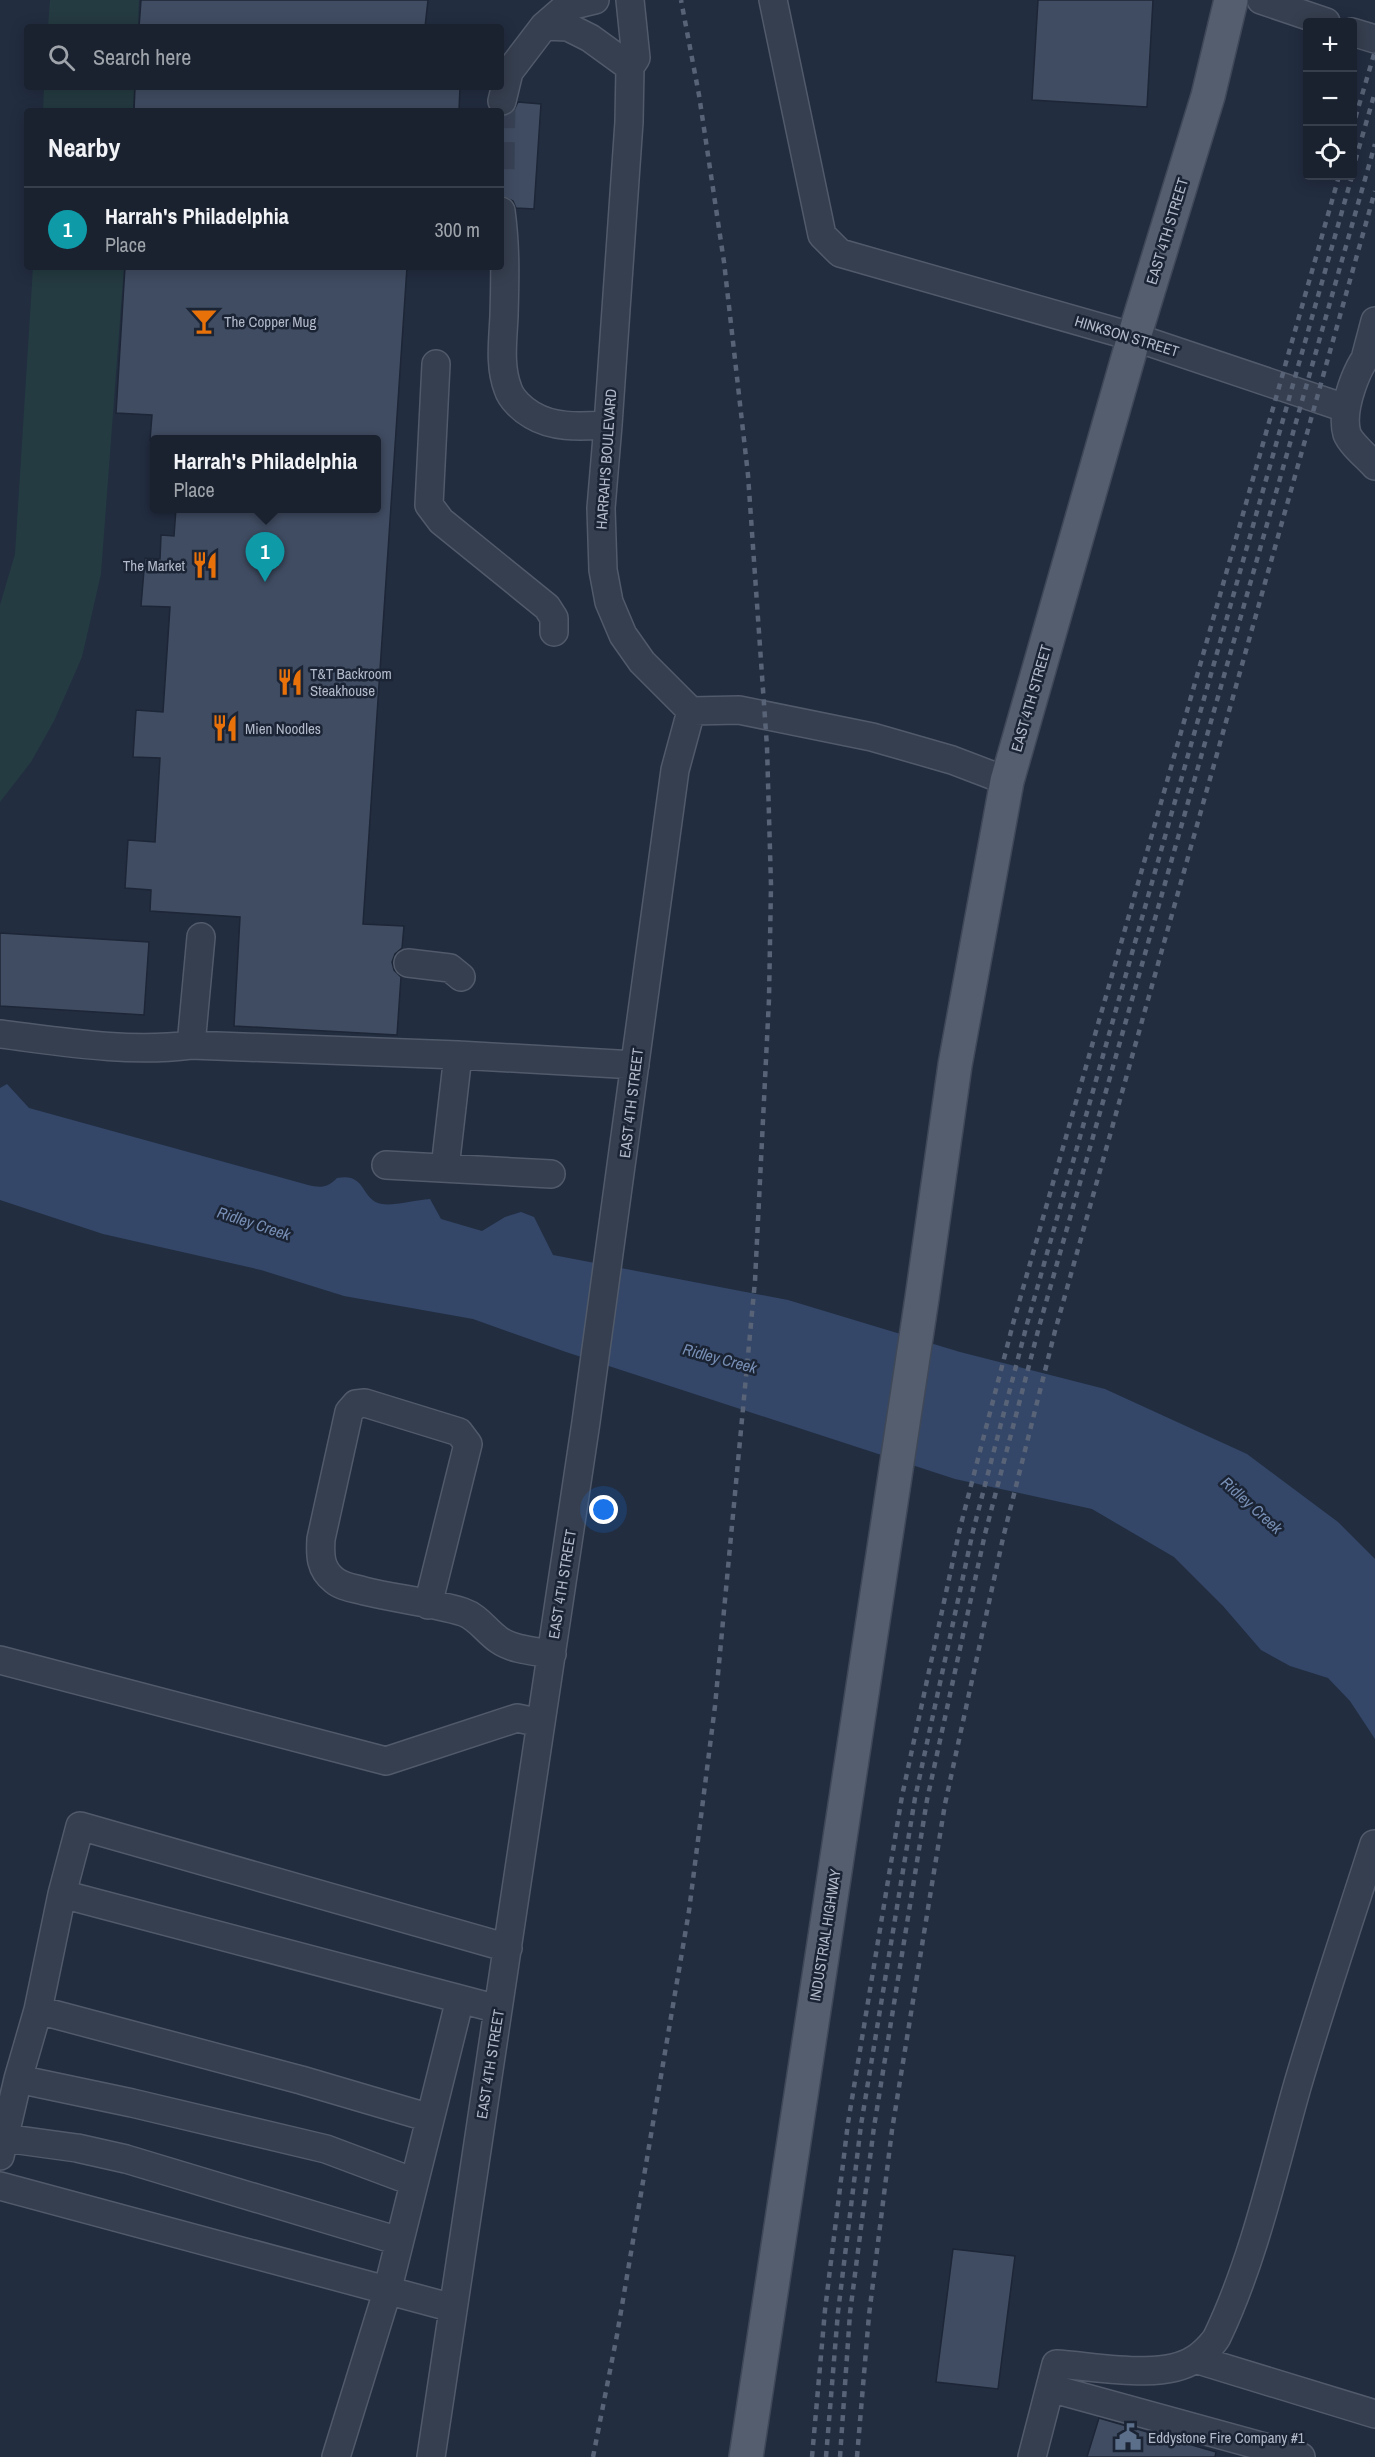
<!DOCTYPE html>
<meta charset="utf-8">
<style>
body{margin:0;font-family:"Archivo Narrow",sans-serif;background:#272f3c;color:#f1f3f6}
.controls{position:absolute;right:18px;top:18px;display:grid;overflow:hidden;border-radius:6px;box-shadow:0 3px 15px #0003}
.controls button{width:54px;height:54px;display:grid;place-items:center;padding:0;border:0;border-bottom:2px solid #383f4c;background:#1a2230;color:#f1f3f6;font:30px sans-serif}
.you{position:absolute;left:604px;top:1510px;width:21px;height:21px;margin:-15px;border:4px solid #fff;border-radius:50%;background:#1a73e8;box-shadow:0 0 0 9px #1a73e833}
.badge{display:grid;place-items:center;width:39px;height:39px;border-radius:50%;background:#82abff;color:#fff;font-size:20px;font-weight:700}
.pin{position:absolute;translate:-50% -50px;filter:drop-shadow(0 2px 3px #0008)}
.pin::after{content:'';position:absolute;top:32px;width:21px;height:18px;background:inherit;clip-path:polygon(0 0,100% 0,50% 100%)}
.popup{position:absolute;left:150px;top:435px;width:231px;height:78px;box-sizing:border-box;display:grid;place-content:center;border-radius:6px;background:#1a2230;filter:drop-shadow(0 2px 4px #0005);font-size:20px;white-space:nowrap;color:#9fa4ab}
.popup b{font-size:22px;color:#f1f3f6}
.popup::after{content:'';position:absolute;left:50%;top:100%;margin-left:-12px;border:12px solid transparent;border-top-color:#1a2230}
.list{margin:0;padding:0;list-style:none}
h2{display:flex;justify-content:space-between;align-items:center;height:78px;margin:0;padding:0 24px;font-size:26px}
h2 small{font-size:20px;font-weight:400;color:#9fa4ab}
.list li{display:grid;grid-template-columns:39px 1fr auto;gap:18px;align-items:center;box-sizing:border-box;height:84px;padding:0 24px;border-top:2px solid #383f4c}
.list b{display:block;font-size:22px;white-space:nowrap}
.list p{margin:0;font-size:20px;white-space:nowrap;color:#9fa4ab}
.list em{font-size:20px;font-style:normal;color:#9fa4ab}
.icon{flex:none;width:33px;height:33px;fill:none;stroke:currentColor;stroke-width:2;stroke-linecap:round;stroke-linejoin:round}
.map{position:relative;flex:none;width:1375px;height:2457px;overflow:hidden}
.search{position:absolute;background:#1a2230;box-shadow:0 3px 15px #0003;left:24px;top:24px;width:480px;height:66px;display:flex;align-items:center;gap:15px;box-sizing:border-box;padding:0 21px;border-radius:6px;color:#9fa4ab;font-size:22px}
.panel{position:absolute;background:#1a2230;box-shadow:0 3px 15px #0003;left:24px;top:108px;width:480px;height:162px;border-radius:6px}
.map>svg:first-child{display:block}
.green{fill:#243b41}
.water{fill:#344768}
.building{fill:#404c62;stroke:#1d2636;stroke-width:1.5}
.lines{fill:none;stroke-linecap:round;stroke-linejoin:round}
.minor-tunnel{stroke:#384255;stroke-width:27;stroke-dasharray:27 14;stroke-linecap:butt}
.minor-casing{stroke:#515a6a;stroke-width:30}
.major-casing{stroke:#3f4858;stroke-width:36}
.minor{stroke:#363f4f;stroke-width:27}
.major{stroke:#545e6f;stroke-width:33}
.rail{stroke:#586377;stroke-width:4.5;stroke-dasharray:6 6;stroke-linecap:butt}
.labels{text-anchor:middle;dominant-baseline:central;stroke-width:5;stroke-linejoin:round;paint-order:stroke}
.street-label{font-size:15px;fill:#b2baca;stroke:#1b2434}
.poi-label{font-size:15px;fill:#b2baca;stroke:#1b2434;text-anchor:start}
.water-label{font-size:16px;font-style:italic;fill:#778eb4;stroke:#1b2434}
</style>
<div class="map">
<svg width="1375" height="2457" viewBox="0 0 1375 2457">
<rect width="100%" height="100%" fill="#222d40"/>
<!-- green -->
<path class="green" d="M50 0H139L138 27H48Z
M44 87H134L133 111H43Z
M33 267H124L101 574 82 657 54 721 31 762 0 802V605L15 554Z"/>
<!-- water -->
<path class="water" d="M7 1084 29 1108 308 1185C320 1188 328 1188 337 1178 367 1172 360 1200 382 1204 393 1206 416 1200 430 1199L441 1219 482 1231 505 1217 521 1212 534 1217 553 1255 788 1300 960 1352 1105 1389 1247 1454 1338 1522 1375 1559V1739L1350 1701 1328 1678 1290 1666 1261 1650 1223 1606 1174 1557 1092 1509 955 1479 566 1352 473 1319 344 1296 261 1270 103 1234 0 1200V1088Z"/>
<!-- building -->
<path class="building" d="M141 0H428L425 27H139Z
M1038 0H1153L1147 107 1032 100Z
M135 87H460L459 111H134Z
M518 102 541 104 534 209 516 208 513 201 501 196V116L513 112Z
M125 267H407L363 924 404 926 402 948 395 954 392 962 394 970 401 977 397 1035 234 1026 240 917 150 911 151 890 125 888 128 840 155 842 160 758 133 757 136 710 163 712 170 607 141 606 145 558 160 559 161 535 174 536 176 508H376V440H150L152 415 116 413Z
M0 933 149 942 144 1015 0 1006Z
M953 2249 1015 2256 998 2389 936 2382Z
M1099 2418 1216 2452 1215 2457H1087Z"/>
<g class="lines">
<!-- minor-tunnel -->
<path class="minor-tunnel" d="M501 169 502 101"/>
<defs>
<path id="minor" d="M630 0 636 58 630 67 629 122 608 425 601 508 603 570 609 602 623 635 642 662 691 711 739 710 872 737 952 760 1007 781
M773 0 822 235 840 253 1134 337 1345 408
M1261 0 1326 22
M544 26 568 27 590 38 630 67
M1352 32 1375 39
M502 101 509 72 544 26 566 7 595 0
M501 211C506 247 505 281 504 316 503 340 499 366 508 389 511 399 523 410 532 415 555 429 583 426 608 425
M1375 347C1357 363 1340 410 1347 434 1351 444 1367 457 1375 466
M1366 355 1375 321
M436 364 429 505 441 521 547 607 554 618V632
M408 963 450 968 461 977
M0 1034C64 1042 127 1053 191 1045L458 1055 635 1065
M191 1045 201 937
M386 1165 551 1174
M445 1168 458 1055
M428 1605 468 1444 459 1432 365 1403 356 1404 349 1412 321 1539C320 1555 320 1569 334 1580 342 1587 354 1588 364 1591 396 1599 431 1602 463 1612 478 1617 486 1631 499 1640 513 1650 535 1651 552 1654
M0 1660 386 1761 517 1718 541 1723
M62 1894 80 1826 508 1948
M38 2010 301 2080 430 2118
M18 2079 132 2103 326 2149 414 2182
M4 2138 77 2148 126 2159 399 2241
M0 2156 18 2079 38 2010 62 1894 498 2009
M0 2186 453 2308
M1195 2359 1375 2414
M1050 2388 1301 2457
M336 2457 387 2292 460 1999
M431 2457 586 1422 675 770 691 711
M1032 2457 1056 2364C1095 2366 1162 2381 1195 2359 1202 2355 1213 2344 1217 2337 1254 2260 1274 2168 1297 2087 1321 2005 1348 1925 1374 1844"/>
<path id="major" d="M746 2457 922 1298 955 1065 1007 781 1134 337 1208 96 1231 0"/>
</defs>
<!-- minor casing -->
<use href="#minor" class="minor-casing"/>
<!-- major casing -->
<use href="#major" class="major-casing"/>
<!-- minor -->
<use href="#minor" class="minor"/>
<!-- major -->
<use href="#major" class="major"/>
<!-- rail -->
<path class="rail" d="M1352 129 1375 51
M1352 172 1375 92
M593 2457 617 2335 689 1911 715 1706 755 1281 769 999 771 885 767 747 748 475 724 262 699 95 681 0
M812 2457 825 2310 848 2123 902 1796 960 1528 1014 1320 1339 176
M826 2457 838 2312 861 2125 915 1798 973 1531 1027 1324 1352 176
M840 2457 850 2313 874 2127 927 1800 985 1534 1039 1327 1375 144
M857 2457 869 2315 892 2130 945 1804 1003 1538 1055 1331 1375 191"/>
</g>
<!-- icons -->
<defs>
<symbol id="bar-bare" viewBox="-9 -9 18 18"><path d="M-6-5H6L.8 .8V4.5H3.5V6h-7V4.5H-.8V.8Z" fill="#e8710a" stroke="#1b2434" stroke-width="2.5" paint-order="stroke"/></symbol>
<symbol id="restaurant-bare" viewBox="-9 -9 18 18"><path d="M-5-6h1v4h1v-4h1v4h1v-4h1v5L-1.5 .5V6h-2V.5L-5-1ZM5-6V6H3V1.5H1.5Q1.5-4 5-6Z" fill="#e8710a" stroke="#1b2434" stroke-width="2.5" paint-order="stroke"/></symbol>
<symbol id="civic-bare" viewBox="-9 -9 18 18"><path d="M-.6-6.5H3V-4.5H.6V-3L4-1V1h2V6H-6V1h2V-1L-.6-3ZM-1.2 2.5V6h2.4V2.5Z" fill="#5c6f8a" stroke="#1b2434" stroke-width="2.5" paint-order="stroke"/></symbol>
</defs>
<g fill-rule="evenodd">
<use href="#bar-bare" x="185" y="302" width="38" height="38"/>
<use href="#restaurant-bare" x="186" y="546" width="38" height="38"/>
<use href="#restaurant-bare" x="271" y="663" width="38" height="38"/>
<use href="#restaurant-bare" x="206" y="709" width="38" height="38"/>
<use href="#civic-bare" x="1109" y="2418" width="38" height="38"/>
</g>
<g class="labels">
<!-- street labels -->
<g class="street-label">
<text transform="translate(1167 231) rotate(-73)">EAST 4TH STREET</text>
<text transform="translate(1127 336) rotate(17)">HINKSON STREET</text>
<text transform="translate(606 459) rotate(-86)">HARRAH'S BOULEVARD</text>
<text transform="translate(1031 698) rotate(-74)">EAST 4TH STREET</text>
<text transform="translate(631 1103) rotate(-83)">EAST 4TH STREET</text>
<text transform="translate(562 1584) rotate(-81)">EAST 4TH STREET</text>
<text transform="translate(825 1935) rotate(-81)">INDUSTRIAL HIGHWAY</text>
<text transform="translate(490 2064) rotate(-81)">EAST 4TH STREET</text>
</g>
<!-- poi labels -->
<g class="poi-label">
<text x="224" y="321">The Copper Mug</text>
<text x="185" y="565" text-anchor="end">The Market</text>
<text x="310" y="673">T&amp;T Backroom<tspan x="310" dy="17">Steakhouse</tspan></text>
<text x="245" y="728">Mien Noodles</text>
<text x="1148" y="2437">Eddystone Fire Company #1</text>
</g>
<!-- water labels -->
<g class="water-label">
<text transform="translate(254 1223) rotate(18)">Ridley Creek</text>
<text transform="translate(720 1358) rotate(15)">Ridley Creek</text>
<text transform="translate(1252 1505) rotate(42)">Ridley Creek</text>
</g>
</g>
</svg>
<div class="controls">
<button>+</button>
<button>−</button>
<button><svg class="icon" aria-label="locate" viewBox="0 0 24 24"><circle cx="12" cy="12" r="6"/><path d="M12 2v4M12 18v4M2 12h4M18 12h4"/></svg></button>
</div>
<div class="you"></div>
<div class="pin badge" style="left:265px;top:582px;background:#0f9aa8">1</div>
<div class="popup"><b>Harrah's Philadelphia</b>Place</div>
<div class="search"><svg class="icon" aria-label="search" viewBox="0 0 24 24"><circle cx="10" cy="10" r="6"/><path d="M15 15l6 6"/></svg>Search here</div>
<section class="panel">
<h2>Nearby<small></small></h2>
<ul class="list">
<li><span class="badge" style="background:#0f9aa8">1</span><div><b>Harrah's Philadelphia</b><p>Place</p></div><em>300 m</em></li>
</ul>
</section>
</div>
